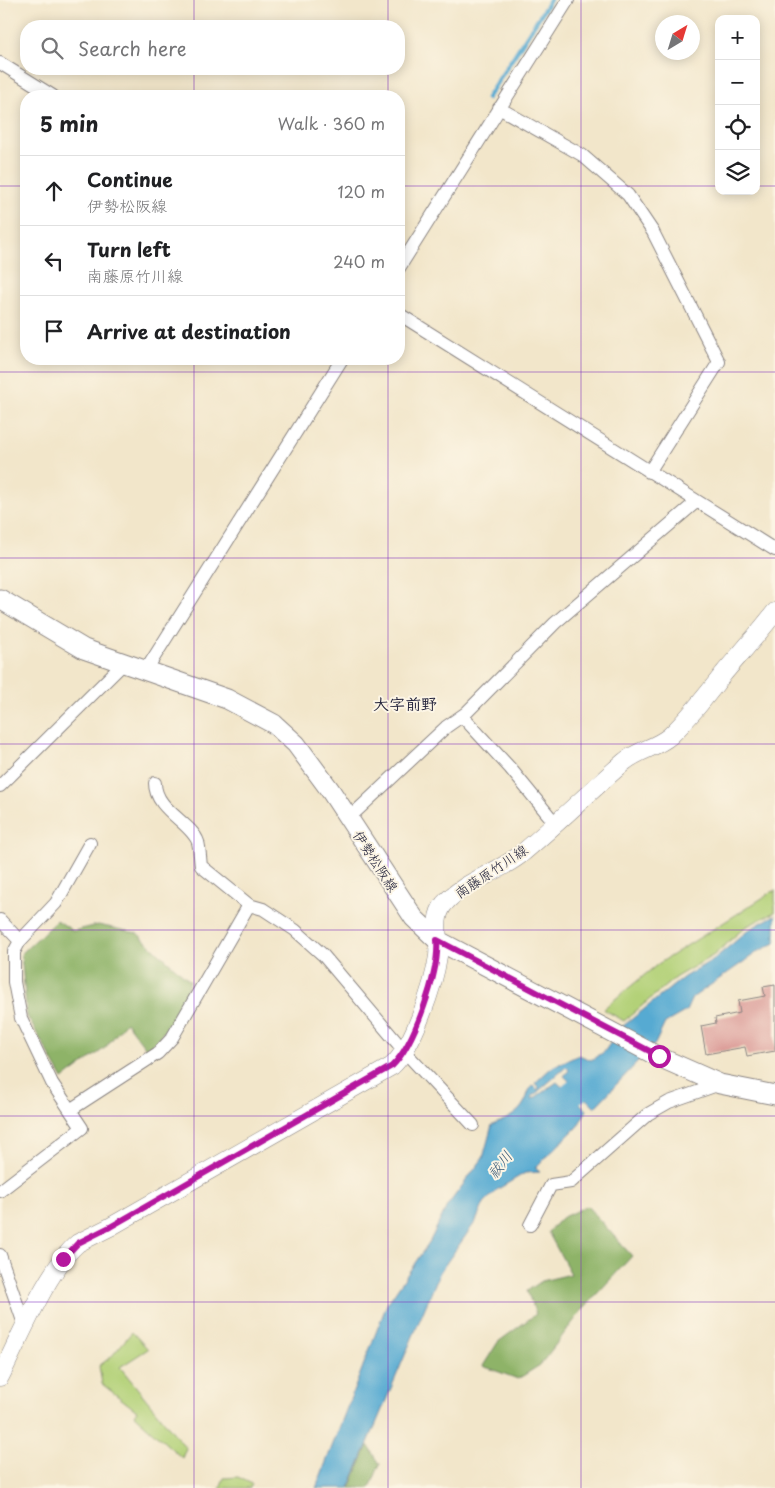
<!DOCTYPE html>
<meta charset="utf-8">
<style>
body{margin:0;font-family:"Playpen Sans","Klee One",sans-serif;background:#f2f2f2;color:#202124}
.controls{position:absolute;right:15px;top:15px;display:grid;overflow:hidden;border-radius:10px;box-shadow:0 2px 12px #0003}
.controls button{width:45px;height:45px;display:grid;place-items:center;padding:0;border:0;border-bottom:1px solid #e0e0e0;background:#fff;color:#202124;font:25px sans-serif}
.compass{position:absolute;left:655px;top:15px;width:45px;height:45px;border-radius:50%;background:#fff;box-shadow:0 2px 12px #0003;rotate:38deg}
.stop{position:absolute;width:15px;height:15px;margin:-11px;border:4px solid #b5179e;border-radius:50%;background:#fff}
.stop.end{background:#b5179e;border-color:#fff;box-shadow:0 1px 5px #0008}
.list{margin:0;padding:0;list-style:none}
h2{display:flex;justify-content:space-between;align-items:center;height:65px;margin:0;padding:0 20px;font-size:21px}
h2 small{font-size:16px;font-weight:400;color:#757577}
.list li{display:grid;grid-template-columns:32px 1fr auto;gap:15px;align-items:center;box-sizing:border-box;height:70px;padding:0 20px;border-top:1px solid #e0e0e0}
.list b{display:block;font-size:19px;white-space:nowrap}
.list p{margin:0;font-size:16px;white-space:nowrap;color:#757577}
.list em{font-size:16px;font-style:normal;color:#757577}
.icon{flex:none;width:28px;height:28px;fill:none;stroke:currentColor;stroke-width:2;stroke-linecap:round;stroke-linejoin:round}
.map{position:relative;flex:none;width:775px;height:1488px;overflow:hidden}
.search{position:absolute;background:#fff;box-shadow:0 2px 12px #0003;left:20px;top:20px;width:385px;height:55px;display:flex;align-items:center;gap:12px;box-sizing:border-box;padding:0 18px;border-radius:20px;color:#757577;font-size:19px}
.panel{position:absolute;background:#fff;box-shadow:0 2px 12px #0003;left:20px;top:90px;width:385px;height:275px;border-radius:20px}
.map>svg:first-child{display:block}
.green{fill:#b3d178;stroke:#6a7a5a}
.forest{fill:#8eb368;stroke:#586a52}
.water{fill:#57aad2;stroke:#3c6686}
.lines{fill:none;stroke-linecap:round;stroke-linejoin:round}
.stream{stroke:#57aad2;stroke-width:4.5}
.river{stroke:#57aad2;stroke-width:25}
.building{fill:#da9894}
.street-casing{stroke:#8a8482;stroke-width:14}
.secondary-casing{stroke:#8a8482;stroke-width:19}
.primary-casing{stroke:#8a8482;stroke-width:21}
.street{stroke:#fff;stroke-width:12}
.secondary{stroke:#fff;stroke-width:18}
.primary{stroke:#fff;stroke-width:19}
.route{stroke:#b5179e;stroke-width:6}
.grid{fill:none;stroke:#7b2cbf;stroke-width:1;stroke-opacity:0.55}
.labels{text-anchor:middle;dominant-baseline:central;stroke-width:4;stroke-linejoin:round;paint-order:stroke}
.street-label{font-size:14px;fill:#22223b;stroke:#fcf5e5}
.water-label{font-size:15px;font-style:italic;fill:#375877;stroke:#fcf5e5}
.quarter-label{font-size:16px;font-weight:bold;fill:#22223b;stroke:#fcf5e5}
</style>
<div class="map">
<svg width="775" height="1488" viewBox="0 0 775 1488">
<rect width="100%" height="100%" fill="#fcf5e5"/>
<filter id="ink" filterUnits="userSpaceOnUse"><feTurbulence type="fractalNoise" baseFrequency=".02" numOctaves="2"/><feDisplacementMap in="SourceGraphic" scale="10" xChannelSelector="R" yChannelSelector="G"/><feConvolveMatrix kernelMatrix="1 2 1 2 8 2 1 2 1" color-interpolation-filters="sRGB"/></filter>
<filter id="wash" filterUnits="userSpaceOnUse"><feTurbulence type="fractalNoise" baseFrequency=".0096" numOctaves="4" result="noise"/><feDisplacementMap in="SourceGraphic" scale="20" xChannelSelector="R" yChannelSelector="G"/><feGaussianBlur stdDeviation="1.12" result="paint"/><feColorMatrix in="noise" values="0 0 0 0 0 0 0 0 0 0 0 0 0 0 0 0 0 1.4 0 .05"/><feComposite in="paint" operator="in"/></filter>
<g filter="url(#wash)">
<rect width="100%" height="100%" fill="#f2e6ca"/>
<!-- green -->
<path class="green" d="M775 890V912L745 927 714 955 676 977 624 1021 603 1009 658 964Z
M132 1332 148 1349 120 1367 186 1448 182 1458 134 1415 137 1411 102 1384 99 1366 112 1356Z
M238 1477 252 1484 250 1488H220L224 1478Z"/>
<!-- forest -->
<path class="forest" d="M57 920 73 931 98 925 137 933 190 981 181 1011 148 1051 126 1022 105 1048 63 1079 27 1016 21 954Z
M587 1206 632 1256 583 1309 540 1365 518 1379 483 1366 498 1342 536 1314 527 1291 542 1281 571 1274 548 1232 561 1218Z
M368 1445 380 1464 370 1488H350Z"/>
<!-- water -->
<path class="water" d="M775 915V943L759 951 692 998 686 1011 665 1023 655 1044 595 1107 564 1076 569 1070 566 1067 532 1097 533 1099 557 1082 587 1110 577 1127 535 1168 540 1172 525 1173 498 1189 484 1203 476 1221 440 1272 349 1488H316L387 1304 430 1241 447 1206 483 1158 492 1125C503 1121 518 1115 524 1103 528 1097 527 1091 533 1085L538 1090 539 1088 535 1083 551 1068 579 1055 591 1060 604 1052 622 1027 684 977 714 959 750 929Z"/>
<g class="lines">
<!-- stream -->
<path class="stream" d="M487 98 550 0"/>
<!-- river -->
<path class="river" d="M546 1115 604 1069"/>
</g>
<g id="blocks">
<!-- building -->
<path class="building" d="M775 985V1051L747 1056 745 1047 706 1054 701 1026 716 1023 715 1018 740 1013 738 1001 765 996 763 987Z"/>
</g>
</g>
<g filter="url(#ink)">
<use href="#blocks" fill-opacity="0" stroke="#8a8482" stroke-width="1"/>
<g class="lines">
<defs>
<path id="street" d="M0 63 53 96
M499 108 582 155 628 195 653 232 719 362 649 472
M399 268 568 0
M399 314 775 550
M146 670 342 359
M462 716 510 768 555 823
M155 783C155 810 191 822 198 842 200 850 200 859 201 866L249 905 263 909 295 930 323 955 405 1052 473 1125
M0 786 124 663
M348 819 446 727 466 713 555 623 696 502
M0 920 20 941
M70 1110 158 1053 172 1038 249 905
M0 1191 82 1128 52 1083 21 1018 14 982V952L20 941 56 903 90 843
M530 1225 551 1185 571 1182 648 1114 669 1102 720 1084
M0 1255 25 1327"/>
<path id="secondary" d="M0 1377C19 1340 48 1268 78 1243L110 1227 392 1066C413 1047 434 985 438 956 440 939 432 919 444 904 463 882 497 873 520 855 556 825 589 792 624 762 638 750 656 748 670 736 690 717 707 695 724 673 741 653 759 633 775 612"/>
<path id="primary" d="M0 599 84 649 227 699 274 724 296 744 330 790 414 918 437 940 659 1057 720 1084 775 1095"/>
</defs>
<!-- street casing -->
<use href="#street" class="street-casing"/>
<!-- secondary casing -->
<use href="#secondary" class="secondary-casing"/>
<!-- primary casing -->
<use href="#primary" class="primary-casing"/>
<!-- street -->
<use href="#street" class="street"/>
<!-- secondary -->
<use href="#secondary" class="secondary"/>
<!-- primary -->
<use href="#primary" class="primary"/>
</g>
</g>
<g class="lines" filter="url(#ink)">
<!-- route -->
<path class="route" d="M63 1259 78 1243 110 1227 392 1066C414 1045 440 971 437 940L659 1056"/>
</g>
<!-- grid -->
<path class="grid" d="M194 0V26M388 0V26M581 0V1488M194 69V96M388 69V96M0 186H26M399 186H719M756 186H775M194 359V1488M388 359V1488M0 372H775M0 558H775M0 744H775M0 930H775M0 1116H775M0 1302H775"/>
<g class="labels">
<!-- street labels -->
<g class="street-label">
<text transform="translate(376 861) rotate(57)">伊勢松阪線</text>
<text transform="translate(491 871) rotate(-34)">南藤原竹川線</text>
</g>
<!-- water labels -->
<g class="water-label">
<text transform="translate(499 1164) rotate(-52)">祓川</text>
</g>
<!-- quarter labels -->
<g class="quarter-label">
<text x="405" y="703">大字前野</text>
</g>
</g>
</svg>
<div class="controls">
<button>+</button>
<button>−</button>
<button><svg class="icon" aria-label="locate" viewBox="0 0 24 24"><circle cx="12" cy="12" r="6"/><path d="M12 2v4M12 18v4M2 12h4M18 12h4"/></svg></button>
<button><svg class="icon" aria-label="layers" viewBox="0 0 24 24"><path d="M12 4l9 5-9 5-9-5zM3 14l9 5 9-5"/></svg></button>
</div>
<svg class="compass" viewBox="-18 -18 36 36"><path d="M0-13l5 13h-10z" fill="#e53935"/><path d="M0 13l5-13h-10z" fill="#757577"/></svg>
<div class="stop" style="left:659px;top:1056px"></div>
<div class="stop end" style="left:63px;top:1259px"></div>
<div class="search"><svg class="icon" aria-label="search" viewBox="0 0 24 24"><circle cx="10" cy="10" r="6"/><path d="M15 15l6 6"/></svg>Search here</div>
<section class="panel">
<h2>5 min<small>Walk · 360 m</small></h2>
<ul class="list">
<li><svg class="icon" aria-label="ahead" viewBox="0 0 24 24"><path d="M12 20V5M6 11l6-6 6 6"/></svg><div><b>Continue</b><p>伊勢松阪線</p></div><em>120 m</em></li>
<li><svg class="icon" aria-label="left" viewBox="0 0 24 24"><path d="M17 20v-9H6M10 6l-5 5 5 5"/></svg><div><b>Turn left</b><p>南藤原竹川線</p></div><em>240 m</em></li>
<li><svg class="icon" aria-label="arrive" viewBox="0 0 24 24"><path d="M6 21V4h12l-3 4 3 4H6"/></svg><div><b>Arrive at destination</b></div></li>
</ul>
</section>
</div>
